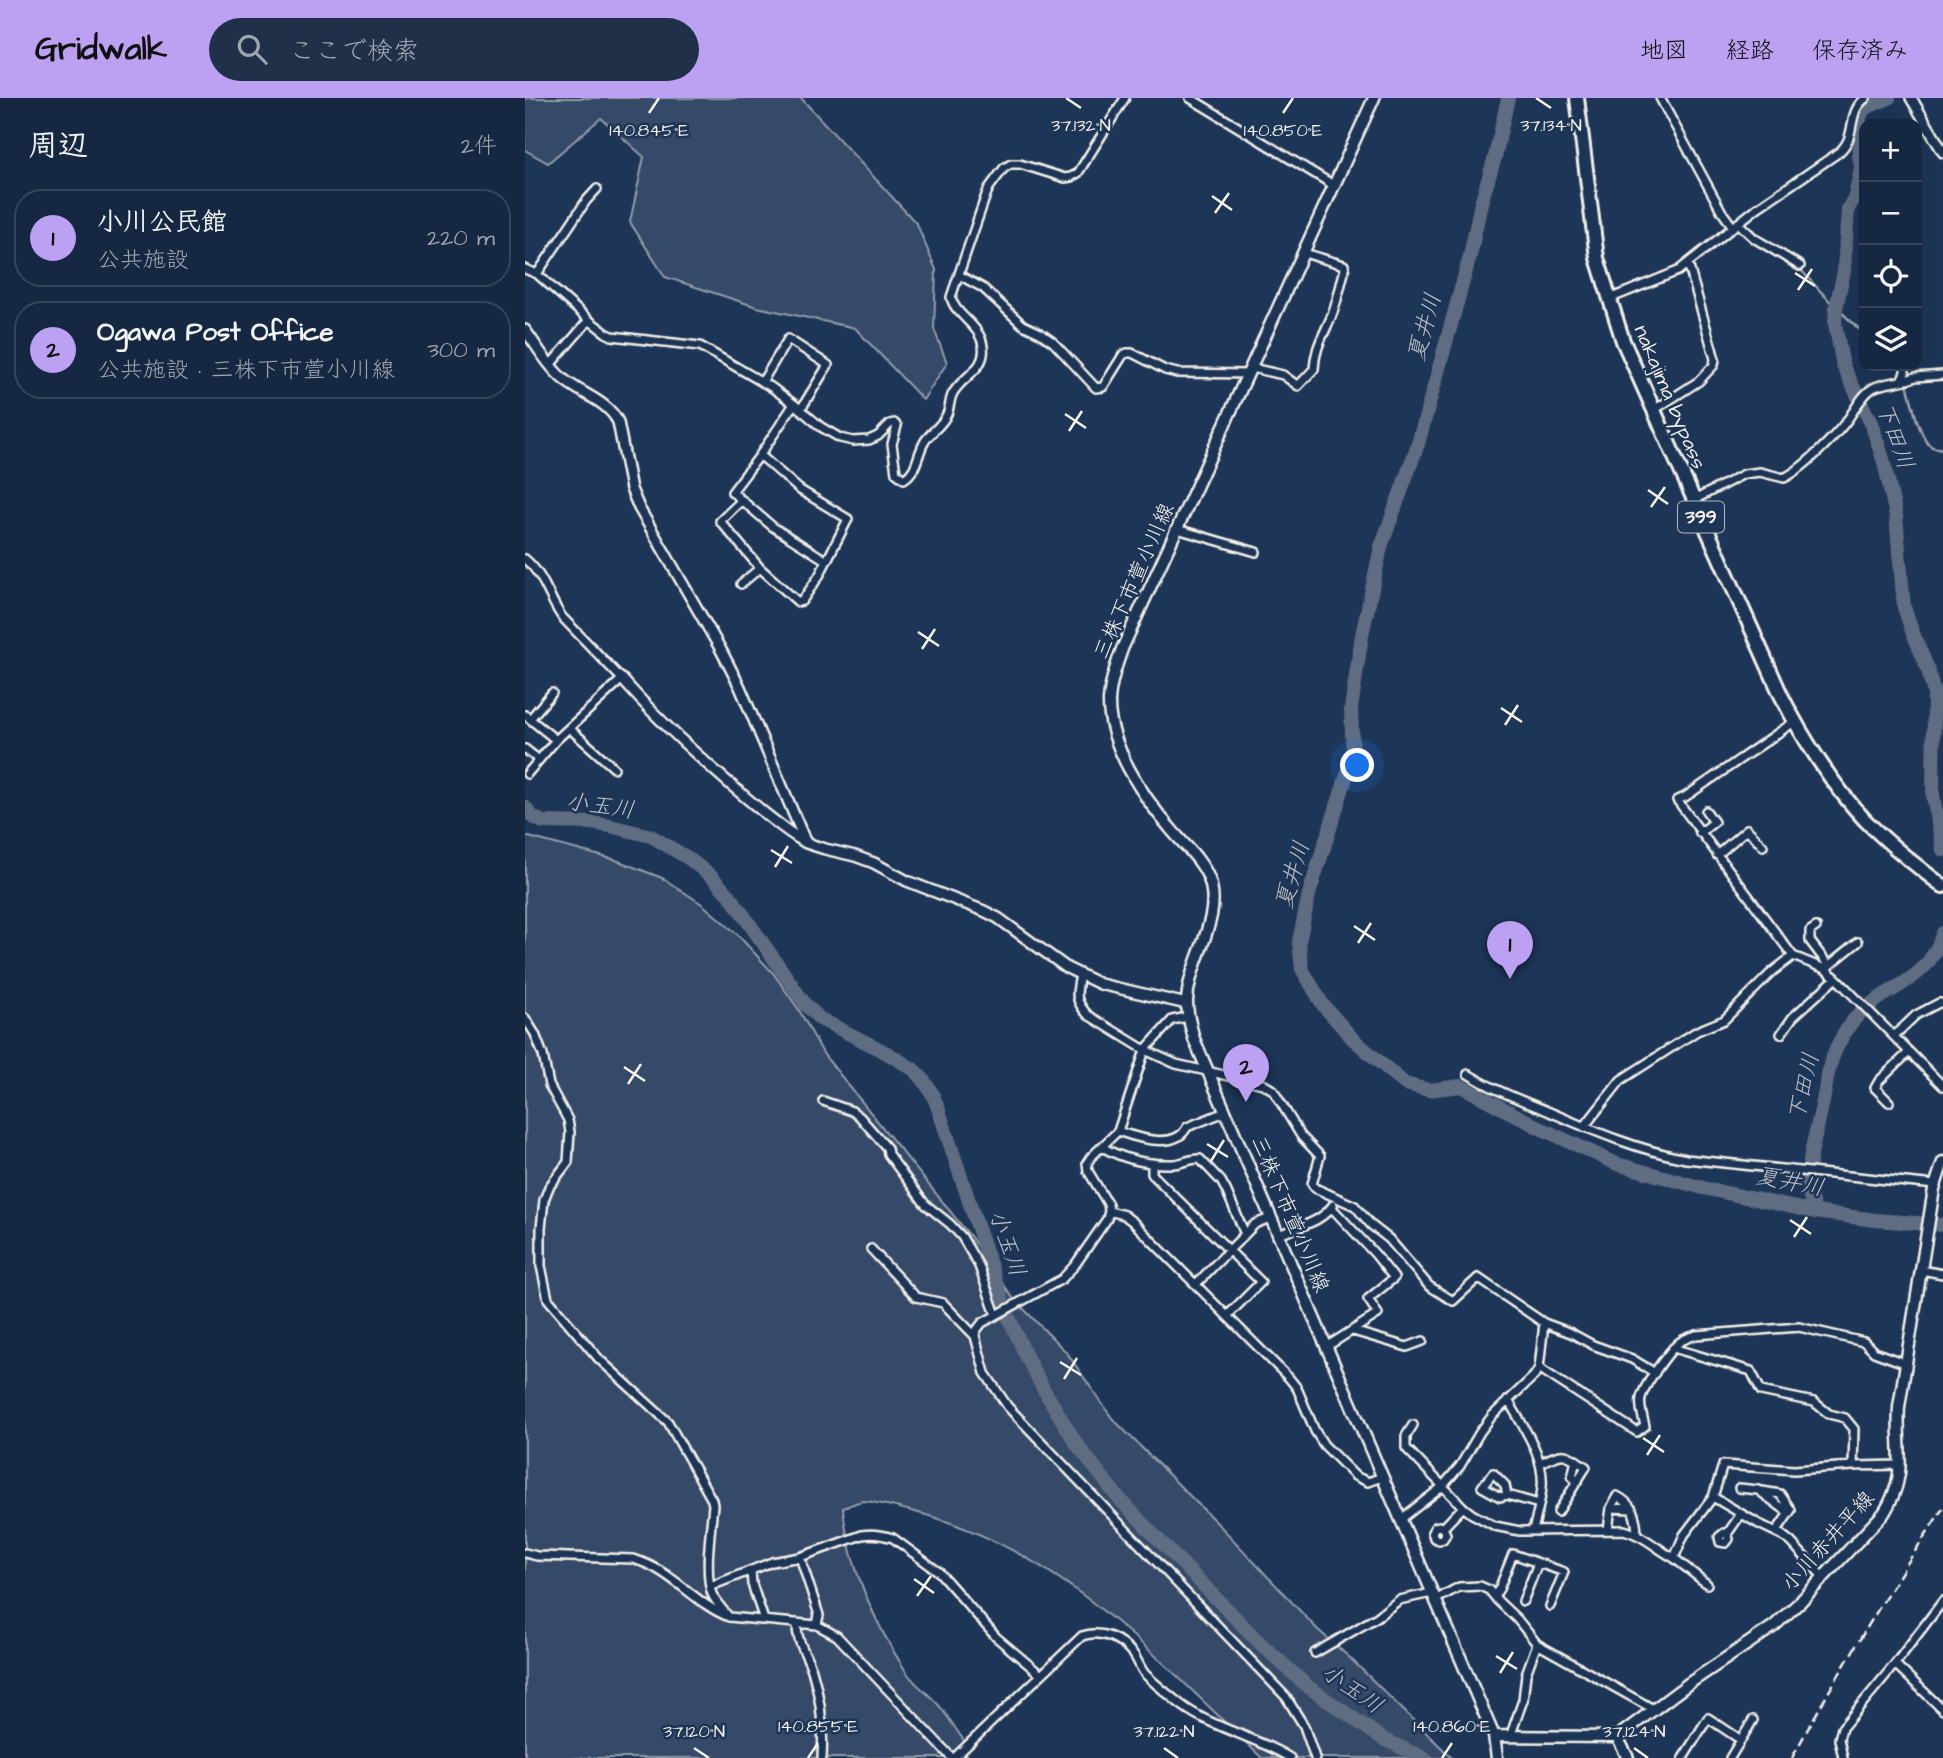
<!DOCTYPE html>
<html lang="ja">
<meta charset="utf-8">
<style>
body{margin:0;font-family:"Architects Daughter","Klee One",sans-serif;background:#1f3048;color:#f1f3f6}
.controls{position:absolute;right:21px;top:21px;display:grid;overflow:hidden;border-radius:14px;box-shadow:0 7px 28px #0002}
.controls button{width:63px;height:63px;display:grid;place-items:center;padding:0;border:0;border-bottom:2px solid #35445a;background:#162841;color:#f1f3f6;font:35px sans-serif}
.you{position:absolute;left:833px;top:668px;width:24px;height:24px;margin:-18px;border:5px solid #fff;border-radius:50%;background:#1a73e8;box-shadow:0 0 0 10px #1a73e833}
.badge{display:grid;place-items:center;width:46px;height:46px;border-radius:50%;background:#bca0f2;color:#111;font-size:23px;font-weight:700}
.pin{position:absolute;translate:-50% -58px;filter:drop-shadow(0 2px 4px #0008)}
.pin::after{content:'';position:absolute;top:37px;width:24px;height:21px;background:inherit;clip-path:polygon(0 0,100% 0,50% 100%)}
.list{margin:0;padding:0;list-style:none}
h2{display:flex;justify-content:space-between;align-items:center;height:91px;margin:0;padding:0 28px;font-size:30px}
h2 small{font-size:23px;font-weight:400;color:#9ea6b1}
.list li{display:grid;grid-template-columns:46px 1fr auto;gap:21px;align-items:center;box-sizing:border-box;height:98px;margin:0 14px 14px;padding:0 14px;border:2px solid #35445a;border-radius:28px}
.list b{display:block;font-size:26px;white-space:nowrap}
.list p{margin:0;font-size:23px;white-space:nowrap;color:#9ea6b1}
.list em{font-size:23px;font-style:normal;color:#9ea6b1}
.icon{flex:none;width:38px;height:38px;fill:none;stroke:currentColor;stroke-width:2;stroke-linecap:round;stroke-linejoin:round}
.map{position:relative;flex:none;width:1418px;height:1660px;overflow:hidden}
header{display:flex;align-items:center;gap:42px;box-sizing:border-box;height:98px;padding:0 35px;background:#bca0f2;color:#111}
header strong{font-size:33px}
nav{display:flex;gap:38px;margin-inline-start:auto;font-size:24px}
.search{width:490px;height:63px;background:#1f3048;display:flex;align-items:center;gap:18px;box-sizing:border-box;padding:0 24px;border-radius:38px;color:#9ea6b1;font-size:26px}
main{display:flex}
aside{flex:1;background:#162841}
.map>svg:first-child{display:block}
.green{fill:#354a67;stroke:#949ea8;stroke-width:2}
.lines{fill:none;stroke-linecap:round;stroke-linejoin:round}
.stream{stroke:#9aa2ab;stroke-width:2.5}
.river{stroke:#5e6d82;stroke-width:14}
.minor-casing{stroke:#f4f1e8;stroke-width:12}
.tertiary-casing{stroke:#f4f1e8;stroke-width:14}
.secondary-casing{stroke:#f4f1e8;stroke-width:15}
.trunk-casing{stroke:#f4f1e8;stroke-width:18}
.minor{stroke:#1d3557;stroke-width:7}
.tertiary{stroke:#1d3557;stroke-width:9}
.secondary{stroke:#1d3557;stroke-width:10}
.trunk{stroke:#1d3557;stroke-width:12}
.rail{stroke:#f4f1e8;stroke-width:2.5;stroke-dasharray:10 5;stroke-linecap:butt}
.ticks{fill:none;stroke:#f4f1e8;stroke-width:2.5}
.labels{text-anchor:middle;dominant-baseline:central;stroke-width:5;stroke-linejoin:round;paint-order:stroke}
.shield{fill:#1d3557;stroke:#b4b9bc;stroke-width:2}
.shield-label{font-size:19px;font-weight:bold;fill:#f4f1e8}
.street-label{font-size:21px;fill:#f4f1e8;stroke:#1d3557}
.water-label{font-size:23px;font-style:italic;fill:#c0c3c4;stroke:#1d3557}
.ticks-label{font-size:18px;text-anchor:middle;fill:#f4f1e8;stroke:#1d3557;stroke-width:5;stroke-linejoin:round;paint-order:stroke}
</style>
<header>
<strong>Gridwalk</strong>
<div class="search"><svg class="icon" aria-label="search" viewBox="0 0 24 24"><circle cx="10" cy="10" r="6"/><path d="M15 15l6 6"/></svg>ここで検索</div>
<nav><a>地図</a><a>経路</a><a>保存済み</a></nav>
</header>
<main>
<aside>
<h2>周辺<small>2件</small></h2>
<ul class="list">
<li><span class="badge">1</span><div><b>小川公民館</b><p>公共施設</p></div><em>220 m</em></li>
<li><span class="badge">2</span><div><b>Ogawa Post Office</b><p>公共施設 · 三株下市萱小川線</p></div><em>300 m</em></li>
</ul>
</aside>
<div class="map">
<svg width="1418" height="1660" viewBox="0 0 1418 1660">
<rect width="100%" height="100%" fill="#1d3557"/>
<filter id="ink" filterUnits="userSpaceOnUse"><feTurbulence type="fractalNoise" baseFrequency=".0143" numOctaves="2"/><feDisplacementMap in="SourceGraphic" scale="14" xChannelSelector="R" yChannelSelector="G"/><feConvolveMatrix kernelMatrix="1 2 1 2 8 2 1 2 1" color-interpolation-filters="sRGB"/></filter>
<g filter="url(#ink)">
<!-- green -->
<path class="green" d="M0 0H276L392 126 411 172 409 231 422 265 398 302 330 230 232 209 140 179 105 124 119 59 76 20 23 65 0 52Z
M0 738 91 762 137 780 177 806 212 836 248 875 274 912 299 957 446 1139 488 1200 542 1255 587 1320 700 1433 792 1531 824 1559 927 1660H737C632 1560 536 1451 390 1414 379 1411 347 1403 338 1403 331 1404 324 1408 318 1410 323 1467 351 1528 382 1575 391 1588 406 1597 416 1610 425 1621 432 1634 441 1645V1660H0Z"/>
<g class="lines">
<!-- stream -->
<path class="stream" d="M1141 0 1158 35
M1211 128 1222 138
M1275 171 1311 210
M1311 212H1314L1335 232 1339 233
M1383 279 1385 272 1384 268
M1382 285C1386 300 1394 341 1407 349 1410 350 1414 350 1418 351"/>
<!-- river -->
<path class="river" d="M983 0 970 59 956 105 945 158 893 346 856 449 837 537 826 611 828 658 784 796 774 844 777 871 798 907 828 941 880 986 904 992 936 988 1015 1030 1092 1066 1178 1090 1290 1114 1350 1122 1418 1127
M1364 0 1340 10 1335 18 1334 59 1336 69 1330 98 1323 111 1319 173 1311 210 1310 225 1318 268 1346 325 1359 364 1371 418 1379 509 1387 533 1403 571 1409 596 1408 698 1418 752
M0 709 8 719 18 724 67 725 85 728 126 738 163 760 187 779 206 799 280 906 295 921 362 955 388 971 397 980 407 995 413 1010 480 1211 501 1258 519 1292 551 1345 591 1397 630 1438 735 1545 782 1588 858 1641 899 1660
M1290 1114C1288 1107 1285 1100 1284 1093 1280 1067 1293 1029 1298 1003 1301 989 1302 974 1307 961 1313 944 1322 928 1335 915 1369 884 1402 885 1418 835"/>
<defs>
<path id="minor" d="M665 0 810 88
M1135 0 1197 114 1208 129
M1213 125 1229 140 1275 168
M0 171 12 176
M434 177 458 190 498 227 515 235 528 244 571 290 578 289 598 257 602 255H607L640 272 652 275 724 276
M1084 201 1153 173 1232 110 1313 55C1334 38 1320 15 1341 0
M64 222 81 235 87 238 175 248 246 289 269 306 296 329 315 340 328 343 344 342 353 338 365 326 369 325 372 328 367 346 371 375 379 381C393 372 392 356 400 343 406 334 416 328 421 318 425 312 424 304 427 297 435 279 462 272 458 248 455 226 429 217 426 199L461 97 464 90 479 70 486 66H495L540 80 546 79 553 75 600 0
M25 267 64 222 12 176 61 103 72 91
M727 270 758 277 773 288 789 271C790 251 796 242 804 224 812 208 815 188 820 171L819 167 779 155
M1376 282 1380 275V268
M237 284 263 241 303 267 276 311
M269 306 235 357 207 394 248 429 302 463
M1129 312 1174 283 1189 267 1190 261 1163 165
M217 402 195 423 235 470 273 504 277 503 294 478 323 421 275 392 235 357
M1169 402 1219 376 1235 374 1259 380C1278 371 1307 341 1320 325 1329 314 1336 297 1348 290 1361 283 1378 285 1390 279L1418 277
M652 431 731 454
M0 461C20 478 23 499 37 519L97 581 31 642 2 676
M216 486 235 470
M0 617 31 642
M5 621 27 595
M44 630 89 670
M0 651 14 662
M1175 735 1189 724 1181 713
M1192 757 1222 731 1238 748
M1291 829 1285 833V843L1304 868
M1268 858 1152 702 1160 699 1269 624
M1301 870 1333 844
M555 877C551 896 549 902 563 917L620 952 651 966 738 986 748 992 776 1038 795 1058 787 1086 790 1090 830 1108 846 1127 864 1141 904 1188 928 1203 953 1180 1019 1225 1046 1235 1068 1247 1107 1261 1130 1275
M663 919 647 922 620 952 593 1033 566 1059 562 1065 563 1073 583 1106 584 1113 582 1121 550 1167 537 1181 457 1225 451 1233 450 1238 460 1275 483 1309 761 1599 779 1628 790 1660
M0 920 10 936 18 957 24 987 43 1022 45 1034 43 1064 24 1089 19 1102 16 1130V1168L23 1201 74 1261 143 1324 187 1402 188 1407C186 1430 179 1475 187 1496 191 1505 198 1512 204 1519
M1256 936 1268 919 1311 880
M1369 938 1391 917 1414 905H1418
M943 976C969 992 998 1003 1027 1015 1071 1034 1114 1052 1161 1061L1410 1087
M298 1003 327 1013 335 1019 362 1050 363 1056 400 1106 425 1126 437 1139 454 1168 471 1217
M1364 1004 1350 990 1354 983 1384 954
M1059 1029 1096 982 1172 933 1199 922 1247 874 1268 858 1300 871 1311 880 1418 988
M593 1033C612 1040 651 1052 662 1029L700 1014
M577 1049C600 1062 622 1067 648 1066 658 1066 665 1060 675 1061L696 1083 701 1092 720 1136
M627 1065V1076L736 1184 702 1218
M584 1113 599 1117 608 1124 764 1280 772 1290 790 1333 799 1347 830 1378 843 1384 857 1379
M752 1138C772 1128 795 1126 808 1107
M346 1151 391 1199 418 1205 450 1238
M1396 1172 1418 1176
M671 1186 730 1126 745 1120
M828 1233 882 1249 898 1243
M801 1249 853 1216 843 1201 869 1180 850 1156 807 1110
M1148 1250 1226 1273 1236 1293 1289 1304 1304 1316 1320 1320 1329 1331 1328 1368 1376 1367
M1014 1270 1112 1334 1120 1328C1118 1319 1114 1309 1116 1300 1119 1287 1145 1251 1155 1244 1160 1240 1166 1239 1171 1237L1274 1229 1339 1244 1349 1254 1382 1266
M983 1302C998 1329 1020 1358 1017 1389 1016 1404 1011 1419 1008 1433
M888 1327 881 1338V1350L938 1409 947 1416 970 1428 995 1433 1099 1432C1119 1437 1132 1451 1149 1460L1159 1437 1188 1399 1232 1425 1257 1437 1266 1444 1298 1479
M1051 1362 1047 1379 1053 1383
M1015 1365C1040 1353 1039 1354 1061 1369L1033 1414
M968 1375 980 1387 982 1397 975 1399 957 1389Z
M1214 1390 1233 1392 1264 1415 1251 1434
M1237 1393 1255 1396 1266 1412 1264 1415
M982 1397 1014 1406
M1188 1399 1198 1367 1269 1372 1328 1368
M1086 1410 1107 1411
M875 1422 917 1389 935 1368 955 1334 967 1318 1009 1278 1014 1270 1019 1225
M918 1430 921 1436 918 1441 914 1442 909 1440 907 1434 910 1429 914 1428 918 1430 938 1409
M1083 1432 1086 1410 1092 1398C1108 1406 1111 1418 1112 1435
M1202 1436 1204 1441 1201 1445 1195 1444 1194 1439 1199 1435 1202 1436 1216 1416
M0 1455 12 1458 108 1461C148 1472 168 1505 204 1519L292 1527 312 1538 427 1660
M1149 1460 1182 1486
M226 1473 227 1486 239 1522
M186 1488 247 1464 275 1459
M970 1497 974 1491 988 1456 1039 1474 1025 1508
M910 1502 934 1489 955 1488 964 1492 973 1503 992 1521 1012 1546 1130 1612
M998 1503 1013 1465
M272 1525C271 1543 281 1555 287 1572 296 1601 299 1629 297 1660
M292 1527 294 1517 275 1459 337 1437C348 1435 358 1437 368 1440L414 1474 471 1539 516 1577
M790 1555 852 1519 874 1502 907 1495
M1370 1566 1418 1612
M985 1639 998 1602 1001 1576 1012 1546
M429 1660 557 1538C577 1531 596 1541 609 1557 613 1563 615 1570 620 1576 629 1585 639 1593 649 1601 682 1630 729 1637 765 1660
M1158 1660 1183 1620 1216 1642
M1205 1660 1228 1622
M1318 1660 1314 1641 1317 1630 1370 1566 1418 1503"/>
<path id="tertiary" d="M1386 0 1418 54
M0 232C12 248 22 267 37 280 55 296 82 302 93 324L106 391 114 410 196 552 215 589 281 745 300 751 330 758 349 765 382 783 459 813 473 820 542 870 575 886 662 906
M97 581C130 619 167 653 205 686 230 707 253 728 281 745"/>
<path id="secondary" d="M849 0 597 551C591 568 585 585 584 603 583 646 618 699 645 730 658 746 677 762 684 781 699 821 663 863 662 904 662 917 666 929 669 941L969 1638 972 1660
M969 1638 1092 1639
M1092 1639 1163 1586 1249 1528 1275 1504 1359 1415C1384 1375 1371 1353 1374 1309L1409 1091 1418 1064
M1092 1639 1103 1660"/>
<path id="trunk" d="M1052 0 1072 160 1098 243 1256 597C1277 639 1308 688 1340 722 1364 746 1391 768 1418 788"/>
</defs>
<!-- minor casing -->
<use href="#minor" class="minor-casing"/>
<!-- tertiary casing -->
<use href="#tertiary" class="tertiary-casing"/>
<!-- secondary casing -->
<use href="#secondary" class="secondary-casing"/>
<!-- trunk casing -->
<use href="#trunk" class="trunk-casing"/>
<!-- minor -->
<use href="#minor" class="minor"/>
<!-- tertiary -->
<use href="#tertiary" class="tertiary"/>
<!-- secondary -->
<use href="#secondary" class="secondary"/>
<!-- trunk -->
<use href="#trunk" class="trunk"/>
<!-- rail -->
<path class="rail" d="M1267 1660C1313 1574 1365 1491 1418 1410"/>
</g>
</g>
<!-- ticks -->
<path class="ticks" d="M541 0 556 10M1011 0 1026 10M124 15 134 0M758 15 768 0M687 98 707 112M690 115 704 95M1270 175 1290 188M1273 192 1287 171M540 316 561 330M544 333 557 313M1123 392 1143 406M1126 409 1140 389M393 534 414 548M397 551 410 531M976 610 997 624M980 627 993 607M246 752 267 765M250 769 263 748M829 828 850 842M833 845 846 825M99 969 120 983M103 986 116 966M682 1046 703 1059M686 1063 699 1042M1265 1122 1286 1136M1269 1139 1282 1119M535 1264 556 1277M539 1281 552 1260M1118 1340 1139 1354M1122 1357 1135 1337M389 1481 409 1495M392 1498 406 1478M971 1558 992 1571M975 1575 988 1554M169 1650 184 1660M639 1650 653 1660M1109 1650 1123 1660M283 1660 293 1645M917 1660 927 1645"/>
<g class="labels">
<!-- shield labels -->
<rect class="shield" x="1153" y="403.5" width="46" height="31" rx="5"/>
<g class="shield-label">
<text x="1176" y="419">399</text>
</g>
<!-- street labels -->
<g class="street-label">
<text transform="translate(1145 299) rotate(67)">nakajima bypass</text>
<text transform="translate(609 483) rotate(-66)">三株下市萱小川線</text>
<text transform="translate(765 1116) rotate(67)">三株下市萱小川線</text>
<text transform="translate(1303 1443) rotate(-48)">小川赤井平線</text>
</g>
<!-- water labels -->
<g class="water-label">
<text transform="translate(900 229) rotate(-75)">夏井川</text>
<text transform="translate(1370 338) rotate(70)">下田川</text>
<text transform="translate(75 708) rotate(8)">小玉川</text>
<text transform="translate(768 777) rotate(-74)">夏井川</text>
<text transform="translate(1279 989) rotate(-77)">下田川</text>
<text transform="translate(1265 1084) rotate(11)">夏井川</text>
<text transform="translate(482 1145) rotate(71)">小玉川</text>
<text transform="translate(827 1591) rotate(35)">小玉川</text>
</g>
</g>
<g class="ticks-label">
<text x="556" y="33">37.132°N</text>
<text x="1026" y="33">37.134°N</text>
<text x="124" y="38">140.845°E</text>
<text x="758" y="38">140.850°E</text>
<text x="293" y="1634">140.855°E</text>
<text x="927" y="1634">140.860°E</text>
<text x="169" y="1639">37.120°N</text>
<text x="639" y="1639">37.122°N</text>
<text x="1109" y="1639">37.124°N</text>
</g>
</svg>
<div class="controls">
<button>+</button>
<button>−</button>
<button><svg class="icon" aria-label="locate" viewBox="0 0 24 24"><circle cx="12" cy="12" r="6"/><path d="M12 2v4M12 18v4M2 12h4M18 12h4"/></svg></button>
<button><svg class="icon" aria-label="layers" viewBox="0 0 24 24"><path d="M12 4l9 5-9 5-9-5zM3 14l9 5 9-5"/></svg></button>
</div>
<div class="you"></div>
<div class="pin badge" style="left:985px;top:881px">1</div>
<div class="pin badge" style="left:721px;top:1004px">2</div>
</div>
</main>
